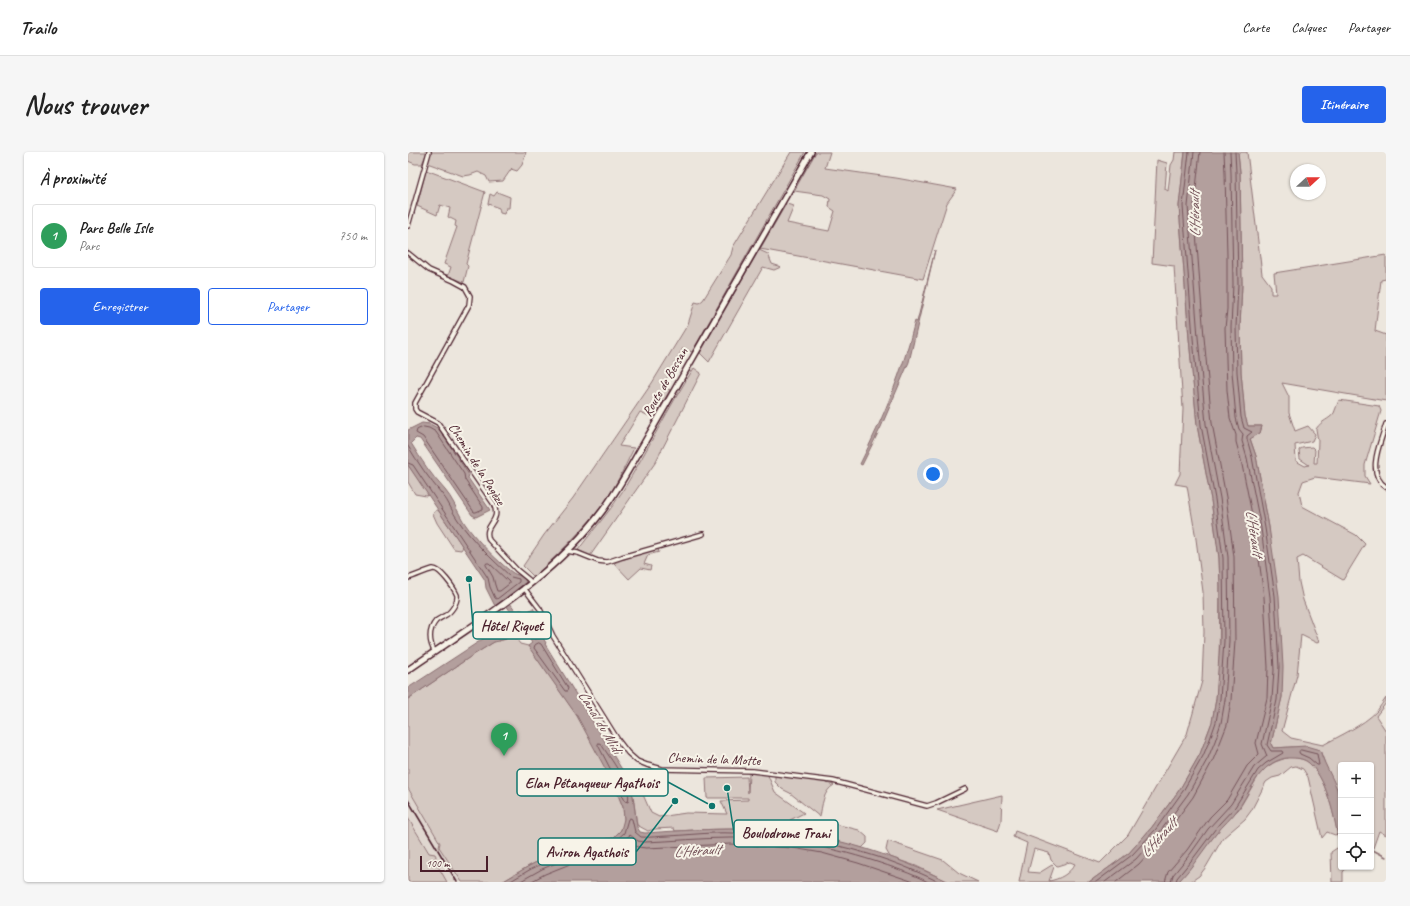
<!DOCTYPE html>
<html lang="fr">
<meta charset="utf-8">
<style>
body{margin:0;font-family:Caveat,sans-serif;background:#f6f6f6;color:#222}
.controls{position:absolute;right:12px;bottom:12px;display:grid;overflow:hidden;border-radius:4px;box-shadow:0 1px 3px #0004}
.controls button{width:36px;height:36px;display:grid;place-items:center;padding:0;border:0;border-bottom:1px solid #e0e0e0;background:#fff;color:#222;font:20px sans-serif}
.compass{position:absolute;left:882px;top:12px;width:36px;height:36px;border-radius:50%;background:#fff;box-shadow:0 1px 3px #0004;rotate:69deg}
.scale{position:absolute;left:12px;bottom:10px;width:68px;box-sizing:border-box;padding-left:4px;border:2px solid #4a1f2b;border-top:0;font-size:11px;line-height:14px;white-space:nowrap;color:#4a1f2b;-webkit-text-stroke:3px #f7f3e8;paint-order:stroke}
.you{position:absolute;left:525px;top:322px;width:14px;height:14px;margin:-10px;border:3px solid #fff;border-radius:50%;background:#1a73e8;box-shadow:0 0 0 6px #1a73e833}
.badge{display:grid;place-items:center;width:26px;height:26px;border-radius:50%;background:#2563eb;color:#fff;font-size:13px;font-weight:700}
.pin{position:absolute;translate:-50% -33px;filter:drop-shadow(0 1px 2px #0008)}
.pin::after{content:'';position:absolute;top:21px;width:14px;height:12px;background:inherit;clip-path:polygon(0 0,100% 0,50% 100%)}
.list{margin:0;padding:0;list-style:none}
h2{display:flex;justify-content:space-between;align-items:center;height:52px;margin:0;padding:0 16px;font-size:17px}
h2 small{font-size:13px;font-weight:400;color:#767676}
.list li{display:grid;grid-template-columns:26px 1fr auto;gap:12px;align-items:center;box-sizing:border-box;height:64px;margin:0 8px 8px;padding:0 8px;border:1px solid #e0e0e0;border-radius:4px}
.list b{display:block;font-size:15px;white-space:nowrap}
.list p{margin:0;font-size:13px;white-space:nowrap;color:#767676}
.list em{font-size:13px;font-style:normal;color:#767676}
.actions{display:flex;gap:8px;padding:12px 16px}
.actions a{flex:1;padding:9px 0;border:1px solid #2563eb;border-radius:4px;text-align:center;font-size:14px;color:#2563eb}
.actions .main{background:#2563eb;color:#fff}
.icon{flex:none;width:22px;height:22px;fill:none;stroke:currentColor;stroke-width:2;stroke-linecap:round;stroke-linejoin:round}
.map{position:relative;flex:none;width:978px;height:730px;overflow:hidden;border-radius:4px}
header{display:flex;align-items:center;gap:24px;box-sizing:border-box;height:56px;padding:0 20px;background:#fff;border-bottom:1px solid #e0e0e0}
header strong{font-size:19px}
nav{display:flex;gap:22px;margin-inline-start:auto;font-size:14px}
.intro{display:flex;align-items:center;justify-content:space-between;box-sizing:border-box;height:96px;padding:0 24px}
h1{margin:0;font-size:28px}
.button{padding:10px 18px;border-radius:4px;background:#2563eb;color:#fff;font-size:14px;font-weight:700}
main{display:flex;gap:24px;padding:0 24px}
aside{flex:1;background:#fff;border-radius:4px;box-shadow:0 1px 3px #0004}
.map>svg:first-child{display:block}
.built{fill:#e0d7d0}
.green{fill:#d5c9c2;stroke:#907476;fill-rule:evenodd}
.water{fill:#b39f9d;stroke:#896c6f}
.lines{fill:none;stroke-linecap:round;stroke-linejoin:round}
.shore{stroke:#745259;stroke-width:1}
.stream{stroke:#896c6f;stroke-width:1.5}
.street-casing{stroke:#4a1f2b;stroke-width:6}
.secondary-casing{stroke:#4a1f2b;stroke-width:8}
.street{stroke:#f7f3e8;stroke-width:3.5}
.secondary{stroke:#f7f3e8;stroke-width:5}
.rail{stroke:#4a1f2b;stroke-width:1.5}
.labels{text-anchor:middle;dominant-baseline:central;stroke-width:4;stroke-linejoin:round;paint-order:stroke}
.street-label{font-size:14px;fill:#4a1f2b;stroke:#f7f3e8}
.water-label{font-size:15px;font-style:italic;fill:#6f4c53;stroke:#f7f3e8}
.leader{fill:none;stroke:#0f766e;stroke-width:1.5}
.callout-dot{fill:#0f766e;stroke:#f7f3e8;stroke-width:1.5}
.callout{fill:#f7f3e8;stroke:#0f766e;stroke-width:1.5}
.callout-label{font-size:15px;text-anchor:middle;font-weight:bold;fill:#4a1f2b}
</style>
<header>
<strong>Trailo</strong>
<nav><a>Carte</a><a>Calques</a><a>Partager</a></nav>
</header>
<div class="intro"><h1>Nous trouver</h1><a class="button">Itinéraire</a></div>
<main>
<aside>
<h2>À proximité<small></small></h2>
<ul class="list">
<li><span class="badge" style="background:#2e9e5b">1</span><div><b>Parc Belle Isle</b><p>Parc</p></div><em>750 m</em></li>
</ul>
<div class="actions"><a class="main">Enregistrer</a><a>Partager</a></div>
</aside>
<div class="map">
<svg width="978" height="730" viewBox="0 0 978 730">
<rect width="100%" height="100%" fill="#ece6dd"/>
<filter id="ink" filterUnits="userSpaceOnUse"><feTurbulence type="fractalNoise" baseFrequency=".025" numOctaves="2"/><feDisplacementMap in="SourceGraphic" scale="8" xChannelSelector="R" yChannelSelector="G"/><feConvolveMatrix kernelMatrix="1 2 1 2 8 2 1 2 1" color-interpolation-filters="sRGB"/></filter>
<g filter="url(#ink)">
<!-- built -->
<path class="built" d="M0 636 32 691 31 695 54 730H39L27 709V706L21 701 0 666Z"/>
<!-- green -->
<path class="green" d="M0 0H19L14 12H7L0 9Z
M23 0H118L114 13 109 19 103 17 104 16 95 29 81 30 78 24 70 20 62 23 55 24 19 11Z
M383 0H397L284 200 275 196 255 233 262 238 246 266 232 260 211 294 226 296C215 318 205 341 189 360 170 383 148 404 126 425L115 414 136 383 165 346 244 231 280 172 287 150 291 151 295 148 323 103 325 95Z
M408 0H422L417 16 488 26 549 37 539 51 515 127 352 97 378 52 386 54 379 71 421 79 427 59 421 55 422 47 415 43 386 39Z
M767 0H777L771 54 781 186 789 273 803 348 811 406 812 434 811 517 808 547 804 570 792 602 772 637 744 675 721 701 681 730H611L619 691 605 685 607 679 692 711 720 683 779 582 794 529 796 480 795 440 788 387 779 334 767 332 772 322 775 257 766 114 744 111 749 8 759 11 757 37 760 39 763 13 766 8ZM626 697 641 701 643 708 649 714 662 710 667 712C661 722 652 727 641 729L646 715 644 713 631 721 620 720Z
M830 0H839L854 122 863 134V142H868L866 121 978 103V127L973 128 967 179 978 183V249L874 231 881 245V261L887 279 900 274 907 282 904 289 887 293 888 309 897 314 901 313 892 307 891 298 894 296 904 295 907 298 906 311H909L910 289 908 277C914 268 921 268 926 261 928 257 929 252 931 248L971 254 973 259 957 313V324L962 332 907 325 895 329 891 340 894 354 948 383 957 392 935 428 895 404 889 407 891 430 895 448 911 490 909 491 893 483 889 523 874 579 883 586 915 593C933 583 954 574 969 559 972 555 975 550 978 546V551L968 564 978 579V683L971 679 965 696 963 695V613H933V652C927 633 918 617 912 598L884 595 865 596 863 592 874 545 861 375 848 304 842 286 852 281 854 274H840L837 264 833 220 832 175 834 132 832 20Z
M18 18 77 40 58 112 60 114 56 130 40 124 43 115 36 112 49 75 47 74 48 69 40 65 42 56 32 53 29 63 9 54Z
M89 40 102 45 101 56H98L96 62 92 61 91 56 80 52 82 42 86 44Z
M351 98 360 102 364 112 373 115 366 118 355 115 301 210 292 201Z
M286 216 293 221 247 311 182 404 170 398C184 379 201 361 214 340 239 299 260 256 286 216Z
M0 313 21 343 18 344 7 342 0 330Z
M28 358H30L55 395 53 398 46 397 29 371 25 362Z
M250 397 251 400 240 403 236 412 243 414 242 418 233 416 221 427 206 411 227 403Z
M103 480 112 492 120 494 124 499 170 565 202 623 215 655 216 667 215 674 211 681 205 686 172 693 140 704 121 714 94 730H54L31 695 32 691 0 636V547L62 505 86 490 98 487 100 482Z
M881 605C888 606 895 606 901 611 917 623 926 663 930 682L927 683 919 680 914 686 900 625 895 617 888 614 883 615 872 624 864 626 858 630 843 659 837 667 815 686 798 715 791 724 782 730H770L814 674 831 657 854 618 867 610Z
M341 621H359L367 640 396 661 382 668 427 672 451 678 459 685V691L454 696C432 690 409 684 386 681 346 675 306 677 267 679L266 676 247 677 240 679 229 673 225 644 221 630 225 629 233 638 243 661 251 665 278 661 319 662 313 649 340 648V646H299L298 626 339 625 340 641Z
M367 622 407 628 426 633C415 639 414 654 412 665L382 641 374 637 367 630Z
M594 643 593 669 590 679 529 658Z
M0 666 21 701 27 702 28 704 27 709 39 730H0Z
M480 689 535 708 551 721 570 730H541L508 714 482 705 478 698Z
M929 696 933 697V715H939L935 720V730H924L923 700Z"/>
<!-- water -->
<path class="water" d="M777 0H830L832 20 834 132 832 175 833 220 837 264 840 274H854L852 281 842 287 848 304 861 375 871 444 875 515 874 545 863 592 865 596 898 594 912 598C917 616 930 632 933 651 935 666 933 687 933 702 928 675 922 630 901 611 897 607 890 606 884 606 874 605 862 611 855 619 844 630 839 645 830 657 824 666 815 673 808 682 795 698 785 715 770 730H681L721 701 744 675 772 637 792 602 804 570 808 547 812 489V434L811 406 803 348 789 273 781 186 771 54Z
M527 98 501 210 473 275 454 313 452 312C475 266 495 219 507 169L509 170Z
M14 271 22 272 31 277 61 323 60 326 82 358 68 365 64 363 12 287 8 286 3 291C13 308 24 324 37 338 44 346 48 356 53 365 61 381 90 410 105 421 108 423 112 423 116 426L118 430 98 446 108 459 113 458 118 461 125 456C131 465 131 475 124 482L127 488 134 484 138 491 137 492 218 624 225 644 229 675 232 680 237 681C282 678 327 675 372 679 430 685 488 704 541 730H94L121 714 140 704 172 693 205 686 213 678 216 667 215 655 205 631 169 564 120 494 124 491 115 477H109L105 475 99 479 100 483 98 487 86 490 62 505 0 547V536L78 485 89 474 93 473 96 476 103 471 102 466 104 462 95 448 87 454 78 436 77 428 0 313V278Z"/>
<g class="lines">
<!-- shore -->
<path class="shore" d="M16 275 21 276 28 280 56 322 57 328 75 355V357L68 360H66L15 285 8 281 9 278Z
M0 294C10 311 21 327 34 342 41 350 44 360 50 368 65 390 84 407 103 425L111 427V430L89 447 87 446 82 435 80 426 5 313 0 311
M79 411H81L101 430V432L92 439H89L87 433 85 425 78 413Z
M112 462 118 465 123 463 125 464 126 470 122 477H120L116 474H111L107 471 106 467 109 463Z
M131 491 133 492 160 536 159 539H157L126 496 127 493Z
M191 591 193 592C201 605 225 635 220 650L217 649 205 622 190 593Z
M893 598 909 602 911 613H909L901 606 892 602 891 600Z
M101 730 123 717 147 706 173 697 207 689 216 681 220 667 222 666 224 667 227 680 233 685C242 686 251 684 260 684 281 683 303 680 324 681 395 682 467 698 531 730
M111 730 134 717 160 706 208 694 222 683 230 689 237 690C265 689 294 686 322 686 372 685 419 694 466 709 484 715 503 721 520 730
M122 730 137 722 162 712 210 700 222 692 230 695 238 696 323 692 385 696 414 701 450 711 506 730
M688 730 724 703 748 677 775 639 795 604 802 587 808 570 812 547 816 489 815 406 807 347 793 273 785 186 775 54 781 0
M697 730 728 707 751 681 780 642 800 606 807 589 813 571 817 548 821 489 820 405 812 346 798 272 790 185 780 54 786 0
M708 730 731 712 739 703 756 684 785 645 805 608 812 591 819 573 823 548 827 489 826 405 818 345 804 271 796 185 786 54 792 0
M757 730 760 720 779 698 802 665 819 648 839 614 851 602 848 591 859 546 860 515 856 445 847 377 833 308 828 290V283L822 266 819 238 817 176 819 157V104L817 21 816 0
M763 730 765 723 783 701 800 677 823 652 846 615 859 604 854 592 864 547 866 518 862 445 853 376 839 306 834 289 835 282 831 277 828 266 824 220 823 175 825 132 823 21 822 0
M768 730 769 726 787 704 811 672 827 655 850 618 858 611 875 601 874 599H863L859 593 869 548 871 515 867 444 857 376 844 305 839 287V284L844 280 836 276 833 265 829 220 828 175 830 132 828 20 827 0"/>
<!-- stream -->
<path class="stream" d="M963 697 978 705"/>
<defs>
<path id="street" d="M0 74 21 0
M0 101 21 118 46 129 57 135 62 144 61 153 7 251V257L9 260 30 271 85 351C95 371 74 371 81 388L109 418 120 427 124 431
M978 272C973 290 957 321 978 335
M159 399 170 401 190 409 199 410 214 405 295 382
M0 426C8 424 17 419 25 417 32 416 46 436 49 443 50 450 43 461 36 464 33 466 30 467 28 469 20 478 21 491 27 500
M116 436 132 457 145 484 210 588 220 601 229 609 239 613 254 617 345 619 425 629 519 654 528 651 557 637"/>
<path id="secondary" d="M0 518C69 470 144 427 195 358 210 338 222 315 235 293L403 0"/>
</defs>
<!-- street casing -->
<use href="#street" class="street-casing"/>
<!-- secondary casing -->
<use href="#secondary" class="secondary-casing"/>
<!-- street -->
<use href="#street" class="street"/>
<!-- secondary -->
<use href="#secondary" class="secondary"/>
<!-- rail -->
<path class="rail" d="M0 648 49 730"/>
</g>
</g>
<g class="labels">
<!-- street labels -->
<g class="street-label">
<text transform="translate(257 230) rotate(-60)">Route de Bessan</text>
<text transform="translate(69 312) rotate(58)">Chemin de la Pagèze</text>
<text transform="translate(306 607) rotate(2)">Chemin de la Motte</text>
</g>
<!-- water labels -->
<g class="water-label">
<text transform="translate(787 62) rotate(-91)">L'Hérault</text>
<text transform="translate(846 381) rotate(81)">L'Hérault</text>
<text transform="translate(192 570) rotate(59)">Canal du Midi</text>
<text transform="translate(751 686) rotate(-48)">L'Hérault</text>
<text transform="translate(289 699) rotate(-4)">L'Hérault</text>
</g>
</g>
<!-- callouts -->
<path class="leader" d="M61 427L65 474M304 654L260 630M319 636L326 681M267 649L228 700"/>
<g class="callout-dot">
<circle cx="61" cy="427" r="4"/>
<circle cx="304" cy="654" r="4"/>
<circle cx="319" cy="636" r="4"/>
<circle cx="267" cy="649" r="4"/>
</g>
<g class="callout">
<rect x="65" y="460" width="78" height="27" rx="4"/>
<rect x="109" y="617" width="151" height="27" rx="4"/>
<rect x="326" y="668" width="104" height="27" rx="4"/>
<rect x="130" y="686" width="98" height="27" rx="4"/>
</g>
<g class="callout-label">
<text x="104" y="479">Hôtel Riquet</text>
<text x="184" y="636">Elan Pétanqueur Agathois</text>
<text x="378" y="686">Boulodrome Trani</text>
<text x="179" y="705">Aviron Agathois</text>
</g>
</svg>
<div class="controls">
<button>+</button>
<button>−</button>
<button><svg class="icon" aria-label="locate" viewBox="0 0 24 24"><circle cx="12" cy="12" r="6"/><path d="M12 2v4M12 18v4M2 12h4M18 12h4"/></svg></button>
</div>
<svg class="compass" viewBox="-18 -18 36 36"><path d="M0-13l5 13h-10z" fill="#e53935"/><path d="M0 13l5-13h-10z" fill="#767676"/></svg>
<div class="scale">100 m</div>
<div class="you"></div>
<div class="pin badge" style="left:96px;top:604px;background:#2e9e5b">1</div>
</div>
</main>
